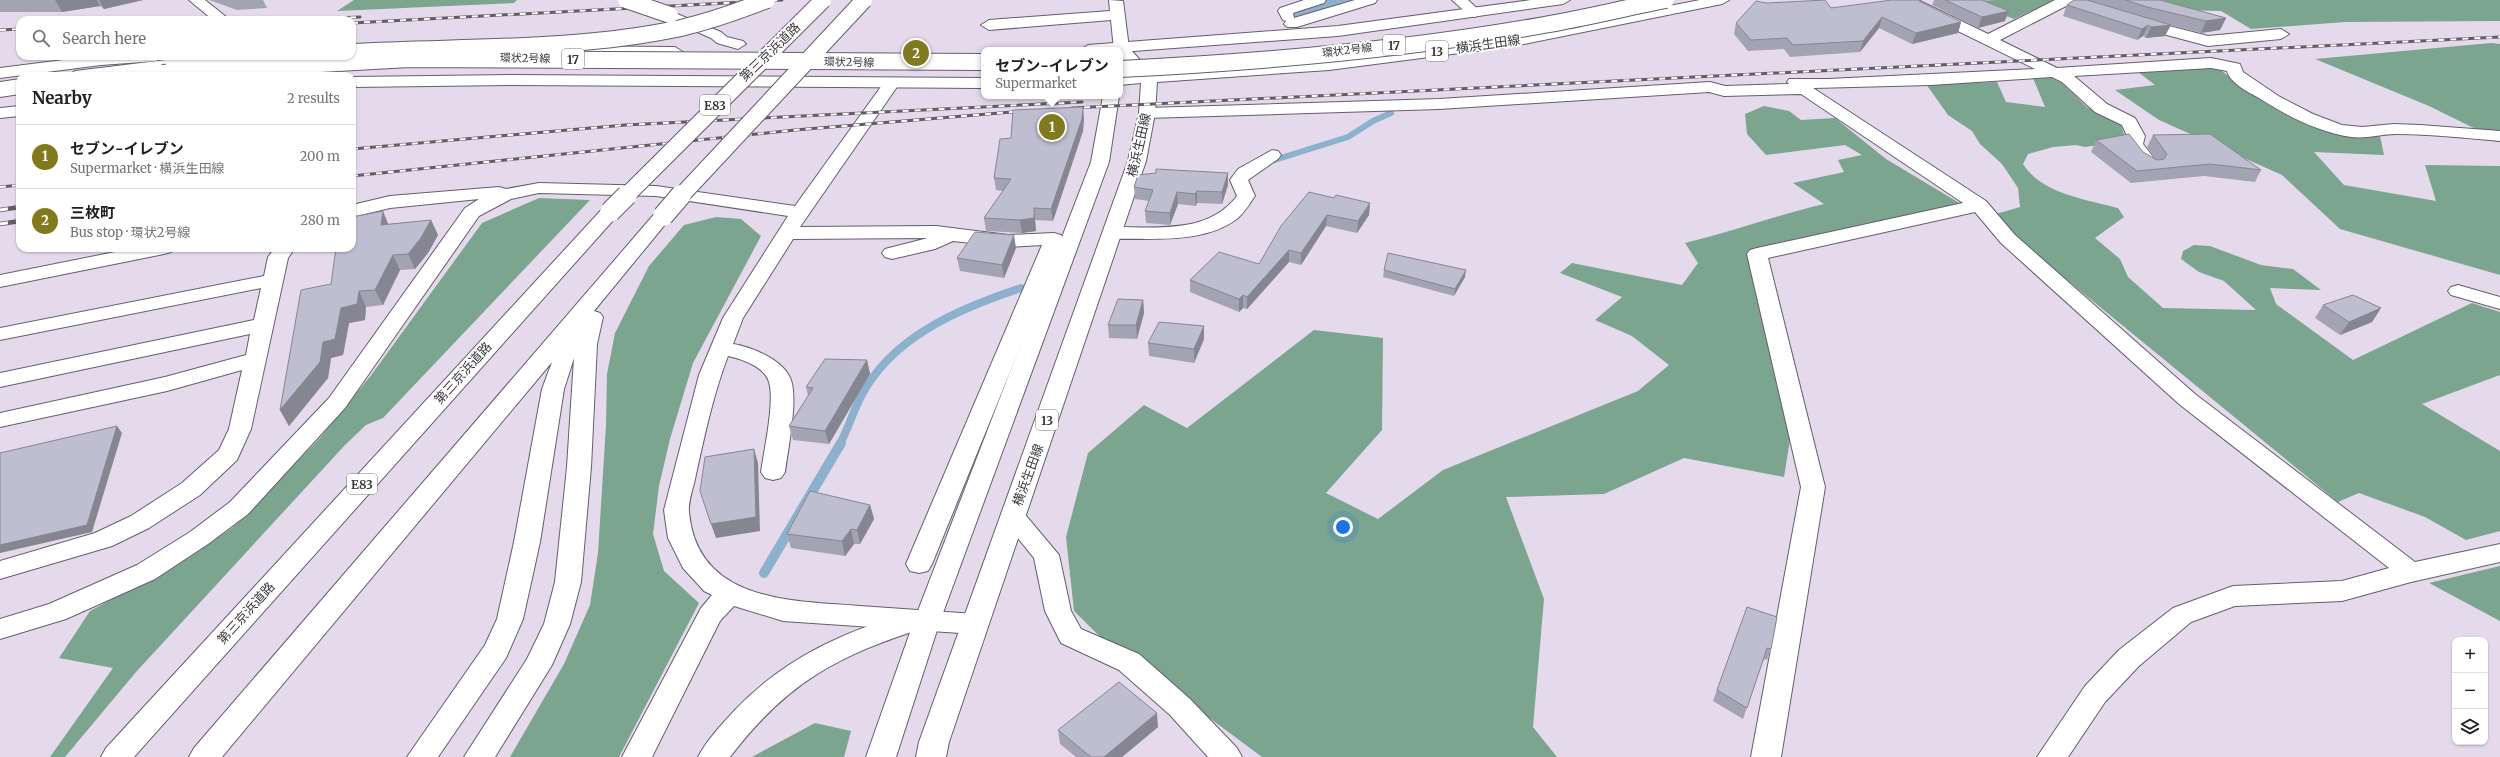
<!DOCTYPE html>
<meta charset="utf-8">
<style>
body{margin:0;font-family:Merriweather,"Noto Sans JP",serif;background:#f2f2f2;color:#202124}
.controls{position:absolute;right:12px;bottom:12px;display:grid;overflow:hidden;border-radius:8px;box-shadow:0 1px 3px #0004}
.controls button{width:36px;height:36px;display:grid;place-items:center;padding:0;border:0;border-bottom:1px solid #e0e0e0;background:#fff;color:#202124;font:20px sans-serif}
.you{position:absolute;left:1343px;top:527px;width:14px;height:14px;margin:-10px;border:3px solid #fff;border-radius:50%;background:#1a73e8;box-shadow:0 0 0 6px #1a73e833}
.badge{display:grid;place-items:center;width:26px;height:26px;border-radius:50%;background:#80791e;color:#fff;font-size:13px;font-weight:700}
.pin{position:absolute;translate:-50% -50%;border:2px solid #fff;box-shadow:0 1px 4px #0006}
.popup{position:absolute;left:981px;top:47px;width:142px;height:52px;box-sizing:border-box;display:grid;place-content:center;border-radius:8px;background:#fff;filter:drop-shadow(0 1px 3px #0005);font-size:13px;white-space:nowrap;color:#757577}
.popup b{font-size:15px;color:#202124}
.popup::after{content:'';position:absolute;left:50%;top:100%;margin-left:-8px;border:8px solid transparent;border-top-color:#fff}
.list{margin:0;padding:0;list-style:none}
h2{display:flex;justify-content:space-between;align-items:center;height:52px;margin:0;padding:0 16px;font-size:17px}
h2 small{font-size:13px;font-weight:400;color:#757577}
.list li{display:grid;grid-template-columns:26px 1fr auto;gap:12px;align-items:center;box-sizing:border-box;height:64px;padding:0 16px;border-top:1px solid #e0e0e0}
.list b{display:block;font-size:15px;white-space:nowrap}
.list p{margin:0;font-size:13px;white-space:nowrap;color:#757577}
.list em{font-size:13px;font-style:normal;color:#757577}
.icon{flex:none;width:22px;height:22px;fill:none;stroke:currentColor;stroke-width:2;stroke-linecap:round;stroke-linejoin:round}
.map{position:relative;flex:none;width:2500px;height:757px;overflow:hidden}
.search{position:absolute;background:#fff;box-shadow:0 1px 3px #0004;left:16px;top:16px;width:340px;height:44px;display:flex;align-items:center;gap:10px;box-sizing:border-box;padding:0 14px;border-radius:12px;color:#757577;font-size:15px}
.panel{position:absolute;background:#fff;box-shadow:0 1px 3px #0004;left:16px;top:72px;width:340px;height:180px;border-radius:12px}
.map>svg:first-child{display:block}
.forest{fill:#7ba58e}
.lines{fill:none;stroke-linecap:round;stroke-linejoin:round}
.stream-far2{stroke:#8bb1cd;stroke-width:6}
.stream-far1{stroke:#8bb1cd;stroke-width:8}
.stream{stroke:#8bb1cd;stroke-width:10}
.river{fill:#8bb1cd;fill-rule:evenodd}
.minor-casing{stroke:#665d6d;stroke-width:2}
.major-casing{stroke:#665d6d;stroke-width:2}
.highway-casing{stroke:#665d6d;stroke-width:2}
.minor{fill:#fff;fill-rule:evenodd}
.major{fill:#fff;fill-rule:evenodd}
.highway{fill:#fff;fill-rule:evenodd}
.rail-far1-casing{stroke:#625c66;stroke-width:3}
.rail-casing{stroke:#625c66;stroke-width:4.5}
.rail-far1{stroke:#fff;stroke-width:2;stroke-dasharray:6;stroke-linecap:butt}
.rail{stroke:#fff;stroke-width:3;stroke-dasharray:8;stroke-linecap:butt}
.minor-bridge-casing{stroke:#665d6d;stroke-width:18;stroke-linecap:butt}
.major-bridge-casing{stroke:#665d6d;stroke-width:18;stroke-linecap:butt}
.highway-bridge-far1-casing{stroke:#665d6d;stroke-width:18;stroke-linecap:butt}
.highway-bridge-casing{stroke:#665d6d;stroke-width:22;stroke-linecap:butt}
.minor-bridge{stroke:#fff;stroke-width:16}
.major-bridge{stroke:#fff;stroke-width:16}
.highway-bridge-far1{stroke:#fff;stroke-width:16}
.highway-bridge{stroke:#fff;stroke-width:20}
.wall{fill:#a4a3b4}
.shaded-wall{fill:#868592}
.building{fill:#bfbed1;stroke:#868592}
.labels{text-anchor:middle;dominant-baseline:central;stroke-width:4;stroke-linejoin:round;paint-order:stroke}
.far-street-label{font-size:11px;fill:#3b373e;stroke:#fff}
.shield{fill:#fff;stroke:#767378;stroke-width:1}
.shield-label{font-size:12px;font-weight:bold;fill:#3b373e}
.street-label{font-size:13px;fill:#3b373e;stroke:#fff}
</style>
<div class="map">
<svg width="2500" height="757" viewBox="0 0 2500 757">
<rect width="100%" height="100%" fill="#e5daec"/>
<!-- forest -->
<path class="forest" d="M354 0H517L514 3 337 11Z
M1998 0H2054L2014 19 1967 1Z
M2163 0H2500V21L2345 22 2251 29 2221 11 2174 10Z
M2491 43 2500 44V141L2429 106 2315 59Z
M2215 66 2254 95 2320 127 2344 135 2380 136 2384 155 2314 152 2344 185 2436 201 2425 165 2500 166V275L2340 229 2282 175 2159 120 2115 90 2155 85 2138 72Z
M2049 77 2062 83 2087 107 2121 125 2126 141 2085 147 2076 145 2053 147 2028 154 2023 164C2042 194 2086 199 2118 208L2124 217 2095 238 2120 259 2128 277 2163 308 2256 310 2224 281 2199 272 2181 259 2183 251 2194 245 2210 246 2261 265 2293 269 2321 290 2270 288 2276 304 2353 360 2472 303 2500 312V375L2422 404 2500 451V531L2466 540 2425 517 2359 493 2338 502 2017 239 1996 214 2020 207 2018 188 2002 164 1980 144 1972 131 1948 115 1926 84 1997 82 2006 102 2045 107 2033 78Z
M1764 106 1789 111 1801 120 1835 118 1886 159 1961 204 1750 252 1790 440 1784 477 1684 458 1604 494 1506 497 1544 599 1533 727 1557 757H1262L1184 699 1141 677 1074 611 1066 537 1088 453 1144 405 1187 428 1314 330 1383 338 1382 430 1326 493 1378 519 1443 470 1638 391 1669 365 1632 336 1595 320 1622 297 1560 273 1572 263 1682 285 1698 263 1685 243C1732 232 1777 215 1824 204L1793 183 1844 172 1838 160 1862 155 1845 145 1766 155 1747 134 1745 114Z
M539 198 590 200 383 418 366 425 345 445 136 672 65 757H50L113 668 59 658 90 611 190 557 233 527 319 439 372 374 482 223Z
M716 217 741 219 761 236 693 363 670 439 659 486 653 534 664 571 699 603 619 757H510L564 664 590 605 598 553 606 425 607 374 615 333 649 266 684 225Z
M2500 566V621L2429 583Z
M815 723 851 731 844 757H752Z"/>
<g class="lines">
<!-- stream-far2 -->
<path class="stream-far2" d="M1268 162 1348 137 1373 121 1391 113"/>
<!-- stream-far1 -->
<path class="stream-far1" d="M840 444C850 425 855 404 867 386 900 333 964 307 1021 288"/>
<!-- stream -->
<path class="stream" d="M764 573 841 443"/>
<!-- river -->
<path class="river" d="M1313 0H1362L1357 7 1299 24 1288 21 1283 14 1288 7Z"/>
<defs>
<path id="minor" d="M189 0H205L230 20H213Z
M1109 0 1123 1 1129 48 1155 76 1157 79 1155 82H1143L1120 57V50H1114L1111 20 989 30 981 25 989 20 1110 11Z
M1304 0H1326L1324 3 1293 13 1294 18 1355 0H1377L1375 3 1297 27H1287L1284 24 1286 21 1283 20 1278 11 1280 8Z
M1452 0H1468L1482 13 1475 17 1470 16Z
M1899 0H1918L1988 34 2055 0H2081L2105 8 2107 11 2100 15 2068 5 2000 40 2057 68 2211 58 2240 64 2243 72 2280 97 2313 114 2342 125 2362 127 2394 124 2420 125 2500 131V141C2466 138 2431 134 2396 134 2381 134 2366 139 2351 137 2318 132 2287 116 2259 98 2248 92 2230 83 2227 71L2211 68 2074 76 2107 104 2135 118 2145 136 2143 144 2160 166 2157 170C2142 174 2133 156 2125 144L2127 136 2122 125 2095 112 2062 82 2052 77 1931 85 1813 88 1986 201 2015 235 2195 394 2415 562 2500 544V562L2411 582 2342 601 2235 606 2191 622 2139 666 2105 702 2068 757H2037L2085 686 2119 650 2173 608 2233 586 2342 581 2389 568 2179 404 2001 243 1975 212 1768 258 1825 487 1781 757H1751L1801 487 1747 254 1750 250 1757 248 1963 203 1801 94 1724 96 1709 92 1439 109 1147 118 1141 117 1139 113 1141 109 1147 108 1439 99 1710 82 1725 86 1789 84 1787 82 1789 79H1828L2035 69 1901 3Z
M670 11 721 32 727 37 743 41 746 44 738 49 717 43 711 38 665 18 663 15 665 12Z
M2138 18 2208 36 2281 29 2289 34 2281 39 2208 46 2133 26 2130 23 2133 20Z
M891 79 899 84 800 227 936 226 1008 235 1054 233 1061 235 1064 239 932 564 928 571 919 573 910 571 906 564 1042 245 1008 247 953 241 935 249 892 259 885 257 882 253 885 249 928 238 793 239 743 318 733 344C752 347 784 360 791 380 798 401 788 449 785 472L781 478 773 480 765 478 761 472C764 450 775 402 769 382 765 367 742 359 728 356 713 395 704 438 695 479 693 489 688 502 689 512 697 602 791 601 860 606 898 609 937 611 975 614L984 617 988 624 984 631 975 634 783 621 734 606 720 621 652 757H622L701 608 712 595 704 591 683 568 668 538 664 510 699 375 723 318 788 216 656 196 539 193 511 199 479 216 345 408 248 514 208 544 155 579 66 619 0 639V619L49 604 137 565 190 532 230 502 329 398 465 208 479 199 390 208 352 217V205L390 196 499 187 506 189 539 183 656 186 795 206 885 81Z
M1272 150 1278 151 1281 155 1278 159 1248 180 1255 196C1250 203 1245 212 1238 218 1205 244 1153 238 1114 239L1107 237 1104 233 1107 229 1114 227C1157 227 1208 234 1237 196L1230 180 1238 169Z
M135 248H174L171 252 164 254 0 287V275Z
M275 248H295L288 258 251 429 237 460 200 495 149 528 112 546 0 579V561L95 533 131 516 182 483 219 450 229 429 242 370 167 391 0 427V413L165 377 246 355 250 334 0 387V373L254 320 261 288 0 340V328L264 276 268 257Z
M2458 285 2500 297V309L2451 295 2448 291 2451 287Z
M1013 508 1022 511 1059 555 1071 611 1081 629 1139 654 1190 699 1237 748 1242 757H1208L1170 715 1119 670 1061 643 1045 611 1034 558 1001 517 1004 511Z"/>
<path id="major" d="M1531 0H1570L1563 4 1338 36 1120 52V50H1080L1088 45 1338 26Z
M1700 0H1729L1722 4 1514 46 1329 70 1157 82 1155 113 1146 161 949 742 946 757H916L919 742 1128 161 1139 113 1141 83 1120 85V75L1329 60 1514 36Z
M545 46 675 47 683 52 675 57 540 54 537 51Z
M95 56H164L156 61 101 65 0 78V68Z
M162 68 168 70 170 73 168 76H130L138 71Z
M510 75 984 78V88L510 85 352 87V77Z
M20 84V94L0 97V87Z
M1103 96H1119L1109 162 940 621 896 757H866L914 621 1091 162Z
M20 106V116L0 118V108Z"/>
<path id="highway" d="M174 59 182 64 180 67 114 76H67L75 71Z
M20 79V89L0 92V82Z
M610 206 617 208 619 212 617 216 134 757H101L106 748 603 208Z
M663 210 670 212 672 216 594 311 600 313 603 317 597 344 591 467 581 582 570 624 552 665 495 757H464L527 659 544 624 555 582 567 467 574 358 564 389 540 542 523 619 506 658 438 757H407L485 645 497 619 514 542 542 389 552 362 222 757H189L194 748 656 212Z
M918 610 927 613 931 620 927 627C839 655 788 681 730 757H698C707 740 721 725 734 711 785 657 847 630 918 610Z"/>
</defs>
<!-- minor casing -->
<use href="#minor" class="minor-casing"/>
<!-- major casing -->
<use href="#major" class="major-casing"/>
<!-- highway casing -->
<use href="#highway" class="highway-casing"/>
<!-- minor -->
<use href="#minor" class="minor"/>
<!-- major -->
<use href="#major" class="major"/>
<!-- highway -->
<use href="#highway" class="highway"/>
<defs>
<path id="rail-far1" d="M290 20 360 17
M352 23 782 0
M0 30 20 29
M1072 108 2500 37
M352 149 625 125 1082 102
M352 176 795 130 1024 111
M0 187 20 185"/>
<path id="rail" d="M0 210 20 207
M0 224 20 221"/>
</defs>
<!-- rail-far1 casing -->
<use href="#rail-far1" class="rail-far1-casing"/>
<!-- rail casing -->
<use href="#rail" class="rail-casing"/>
<!-- rail-far1 -->
<use href="#rail-far1" class="rail-far1"/>
<!-- rail -->
<use href="#rail" class="rail"/>
<defs>
<path id="minor-bridge" d="M626 0 670 15"/>
<path id="major-bridge" d="M1120 69C1262 62 1405 50 1544 25 1585 18 1625 8 1666 0
M162 73 409 59 984 62"/>
<path id="highway-bridge-far1" d="M352 52C461 46 573 51 681 28 710 21 739 11 767 0
M174 64 290 56
M626 196 823 0
M681 196 864 0"/>
<path id="highway-bridge" d="M610 212 627 195
M663 216 681 195"/>
</defs>
<!-- minor-bridge casing -->
<use href="#minor-bridge" class="minor-bridge-casing"/>
<!-- major-bridge casing -->
<use href="#major-bridge" class="major-bridge-casing"/>
<!-- highway-bridge-far1 casing -->
<use href="#highway-bridge-far1" class="highway-bridge-far1-casing"/>
<!-- highway-bridge casing -->
<use href="#highway-bridge" class="highway-bridge-casing"/>
<!-- minor-bridge -->
<use href="#minor-bridge" class="minor-bridge"/>
<!-- major-bridge -->
<use href="#major-bridge" class="major-bridge"/>
<!-- highway-bridge-far1 -->
<use href="#highway-bridge-far1" class="highway-bridge-far1"/>
<!-- highway-bridge -->
<use href="#highway-bridge" class="highway-bridge"/>
</g>
<!-- wall -->
<path class="wall" d="M0 0H143L104 9 100 6 62 12H0Z
M209 0H263L267 8 237 10Z
M1934 0H1982L2005 21 1978 28 1932 5Z
M2074 0H2160L2226 18 2220 30 2201 33 2170 25 2165 36 2146 38 2143 36 2137 40 2063 16 2067 5Z
M1767 3 1831 8 1961 22 1958 33 1912 44 1879 28 1860 52 1790 57 1784 49 1748 51 1734 34 1736 23Z
M1084 118 1083 131 1053 221 1035 220 1036 231 1022 233 986 231 984 218 1003 191 996 190 994 178 1011 138Z
M2153 135 2261 170 2255 182 2204 176 2131 183 2091 152 2096 140 2143 152 2157 160 2147 147Z
M1228 173V185L1222 204 1197 203 1196 206 1178 204 1170 225 1146 223 1145 211 1149 201 1135 199 1134 187Z
M1334 198 1370 203 1369 215 1357 233 1326 226 1301 265 1289 262 1247 309 1243 308 1239 312 1190 292V280L1259 264Z
M431 220 438 235 428 253 415 269 400 270 383 305 366 307 365 320 349 323 343 355 331 358 328 378 289 426 280 410 331 284 389 224Z
M1016 248 1004 278 960 271 957 258Z
M1384 270 1465 277 1454 296 1383 277Z
M1143 300 1144 313 1137 339 1109 338 1108 325Z
M2323 305 2381 308 2372 322 2340 335 2315 318Z
M1204 326V339L1194 363 1149 356 1148 343Z
M867 360 870 374 829 444 793 440 789 426 808 396 806 387Z
M870 505 874 519 860 544H854L845 556 791 548 787 534Z
M1747 607 1771 649 1767 660 1764 659 1743 719 1713 701Z
M1158 727 1122 757H1076L1060 744 1058 730Z"/>
<!-- shaded-wall -->
<path class="shaded-wall" d="M55 0H97L100 6 62 12Z
M99 0H143L104 9Z
M2009 11 2005 21 1978 28 1982 17Z
M1882 17 1879 28 1860 52 1863 41Z
M2226 18 2220 30 2201 33 2206 21Z
M1961 22 1958 33 1912 44 1916 33Z
M2148 25 2143 36 2137 40 2142 29Z
M2171 25 2165 36 2146 38 2151 27Z
M1083 107 1084 118 1083 131 1053 221 1051 209Z
M1228 173V185L1222 204V192Z
M1197 191V203L1196 206 1195 194Z
M1177 192 1178 204 1170 225V213Z
M1370 203 1369 215 1357 233 1358 221Z
M1034 208 1036 231 1022 233 1020 220Z
M383 211 389 226 381 225Z
M1327 215 1326 226 1301 265V253Z
M431 220 438 235 428 253 415 269 408 254Z
M1014 235 1016 248 1004 278 1002 265Z
M1289 250V262L1247 309V297Z
M393 255 400 270 383 305 375 290Z
M1466 270 1465 277 1454 296 1455 289Z
M359 291 366 307 365 320 349 323 343 355 331 358 328 378 289 426 280 410 323 342 341 308Z
M1243 295V308L1239 312V299Z
M1143 300 1144 313 1137 339 1136 325Z
M2381 308 2372 322 2340 335 2349 322Z
M1204 326V339L1194 363V349Z
M867 360 870 374 829 444 825 431Z
M117 426 122 433 92 532 0 553V545Z
M754 449 758 463 760 531 716 538 711 524Z
M870 505 874 519 860 544 857 530Z
M851 529 854 544 845 556 842 541Z
M1157 713 1158 727 1122 757H1104Z"/>
<!-- building -->
<path class="building" d="M1825 0 1831 8 1892 0H1917L1961 22 1916 33 1882 17 1863 41 1793 45 1787 38 1751 40 1736 23 1756 1 1767 3Z
M1945 0H1982L2009 11 1982 17Z
M2074 0H2087L2171 25 2151 27 2148 25 2142 29 2067 5Z
M2125 0H2160L2226 18 2206 21 2147 7Z
M1083 107 1082 119 1051 209 1034 208V218L1020 220 984 218 1011 179 994 178 1000 139 1011 138 1013 110Z
M2129 134 2143 152 2157 160 2164 159 2167 154 2153 135 2210 134 2261 170 2210 164 2137 171 2096 140Z
M1156 169 1228 173 1222 192 1197 191 1195 194 1177 192 1170 213 1145 211 1153 190 1134 187 1138 175 1156 173Z
M1309 192 1334 198 1336 195 1370 203 1358 221 1327 215 1301 253 1289 250 1247 297 1243 295 1239 299 1190 280 1219 252 1259 264 1281 226Z
M383 211 381 225 431 220 421 238 408 254 393 255 375 290 359 291 357 304 341 308 335 339 323 342 320 362 280 410 301 290 331 284 336 248H352V217Z
M975 232 1014 235 1002 265 957 258Z
M1388 253 1466 270 1455 289 1384 270Z
M2353 295 2381 308 2349 322 2323 305Z
M1118 299 1143 300 1136 325H1108Z
M1159 322 1204 326 1194 349 1148 343Z
M825 359 867 360 825 431 789 426 813 388 806 387Z
M117 426 87 525 0 545V453Z
M754 449 756 517 711 524 700 491 705 457Z
M810 491 870 505 857 530 851 529 842 541 787 534Z
M1747 607 1777 617 1771 649 1767 648 1747 708 1717 690Z
M1119 682 1157 713 1104 757H1091L1058 730Z"/>
<g class="labels">
<!-- far-street labels -->
<g class="far-street-label">
<text transform="translate(1347 50) rotate(-7)">環状2号線</text>
<text transform="translate(525 58) rotate(1)">環状2号線</text>
<text transform="translate(849 62) rotate(1)">環状2号線</text>
</g>
<!-- shield labels -->
<g class="shield">
<rect x="1383" y="35" width="22" height="20" rx="3"/>
<rect x="1426" y="41" width="22" height="20" rx="3"/>
<rect x="562" y="49" width="22" height="20" rx="3"/>
<rect x="700" y="95" width="30" height="20" rx="3"/>
<rect x="1036" y="410" width="22" height="20" rx="3"/>
<rect x="347" y="474" width="30" height="20" rx="3"/>
</g>
<g class="shield-label">
<text x="1394" y="45">17</text>
<text x="1437" y="51">13</text>
<text x="573" y="59">17</text>
<text x="715" y="105">E83</text>
<text x="1047" y="420">13</text>
<text x="362" y="484">E83</text>
</g>
<!-- street labels -->
<g class="street-label">
<text transform="translate(1488 44) rotate(-8)">横浜生田線</text>
<text transform="translate(770 52) rotate(-44)">第三京浜道路</text>
<text transform="translate(1139 145) rotate(-77)">横浜生田線</text>
<text transform="translate(463 373) rotate(-48)">第三京浜道路</text>
<text transform="translate(1028 475) rotate(-70)">横浜生田線</text>
<text transform="translate(246 613) rotate(-48)">第三京浜道路</text>
</g>
</g>
</svg>
<div class="controls">
<button>+</button>
<button>−</button>
<button><svg class="icon" aria-label="layers" viewBox="0 0 24 24"><path d="M12 4l9 5-9 5-9-5zM3 14l9 5 9-5"/></svg></button>
</div>
<div class="you"></div>
<div class="pin badge" style="left:1052px;top:127px">1</div>
<div class="popup"><b>セブン-イレブン</b>Supermarket</div>
<div class="pin badge" style="left:916px;top:53px">2</div>
<div class="search"><svg class="icon" aria-label="search" viewBox="0 0 24 24"><circle cx="10" cy="10" r="6"/><path d="M15 15l6 6"/></svg>Search here</div>
<section class="panel">
<h2>Nearby<small>2 results</small></h2>
<ul class="list">
<li><span class="badge">1</span><div><b>セブン-イレブン</b><p>Supermarket · 横浜生田線</p></div><em>200 m</em></li>
<li><span class="badge">2</span><div><b>三枚町</b><p>Bus stop · 環状2号線</p></div><em>280 m</em></li>
</ul>
</section>
</div>
